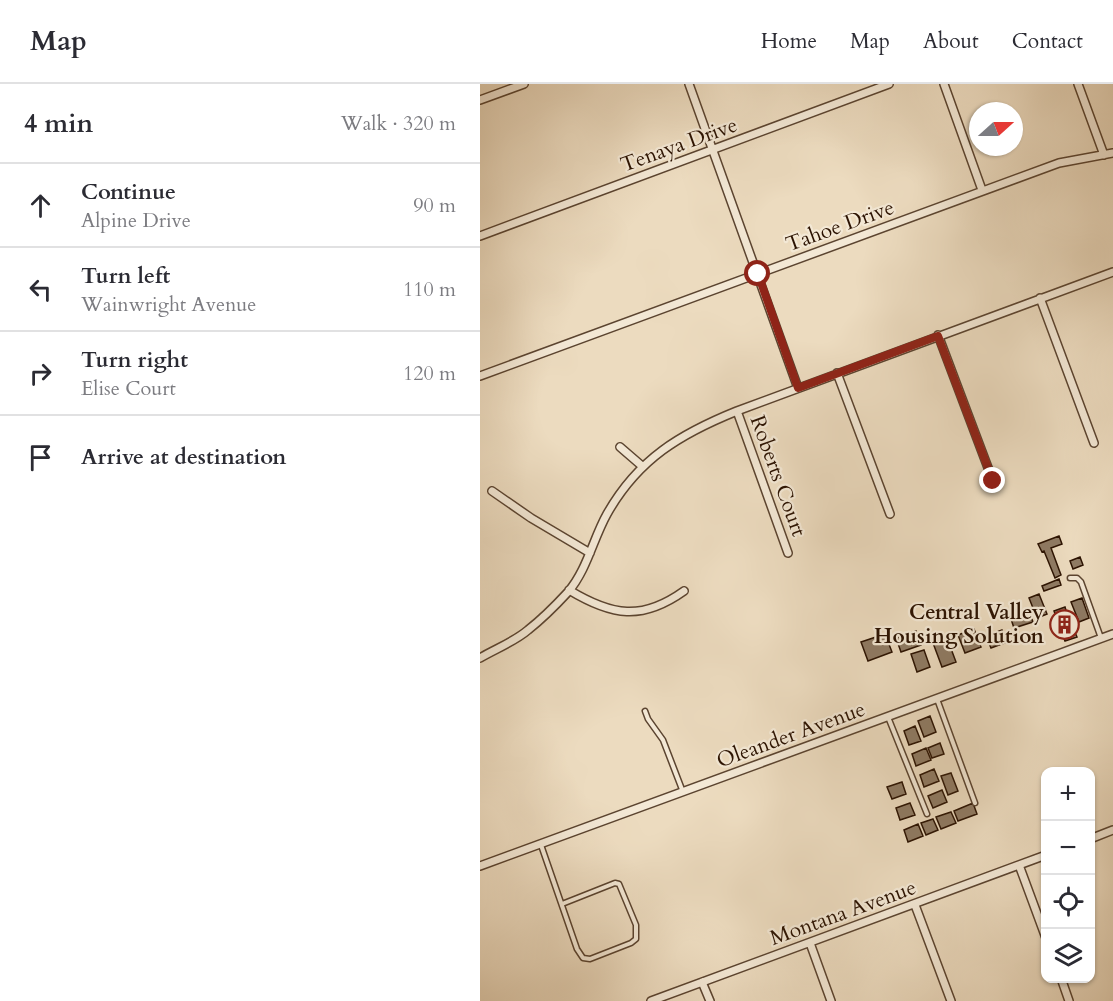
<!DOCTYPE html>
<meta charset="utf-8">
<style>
body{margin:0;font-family:Cardo,serif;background:#f2f2f3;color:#2b2b33}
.controls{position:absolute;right:18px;bottom:18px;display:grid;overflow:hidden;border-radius:12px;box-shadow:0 2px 4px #0004}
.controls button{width:54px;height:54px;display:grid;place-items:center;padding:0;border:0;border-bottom:2px solid #e1e1e2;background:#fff;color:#2b2b33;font:30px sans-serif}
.compass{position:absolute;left:489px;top:18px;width:54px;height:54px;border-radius:50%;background:#fff;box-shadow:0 2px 4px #0004;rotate:69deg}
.stop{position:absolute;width:18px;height:18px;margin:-14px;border:4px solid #8f2418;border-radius:50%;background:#fff}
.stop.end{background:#8f2418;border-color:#fff;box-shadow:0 2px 6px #0008}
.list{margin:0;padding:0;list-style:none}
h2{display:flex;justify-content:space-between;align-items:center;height:78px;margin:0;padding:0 24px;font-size:26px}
h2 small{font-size:20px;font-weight:400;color:#7c7c81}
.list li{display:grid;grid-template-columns:39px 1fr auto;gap:18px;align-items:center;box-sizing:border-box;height:84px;padding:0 24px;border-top:2px solid #e1e1e2}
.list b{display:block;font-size:22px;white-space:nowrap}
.list p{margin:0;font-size:20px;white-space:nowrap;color:#7c7c81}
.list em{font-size:20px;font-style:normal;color:#7c7c81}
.icon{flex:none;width:33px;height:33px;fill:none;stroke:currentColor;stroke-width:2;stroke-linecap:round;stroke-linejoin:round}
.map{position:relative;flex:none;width:633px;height:917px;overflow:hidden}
header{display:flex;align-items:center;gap:36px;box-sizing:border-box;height:84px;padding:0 30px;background:#fff;border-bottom:2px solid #e1e1e2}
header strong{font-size:28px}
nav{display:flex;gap:33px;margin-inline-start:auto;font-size:21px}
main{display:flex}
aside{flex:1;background:#fff}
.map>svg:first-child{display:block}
.building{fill:#8f7b64;stroke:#2b1201;stroke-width:1.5}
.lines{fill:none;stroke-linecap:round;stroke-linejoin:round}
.lane-casing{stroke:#5b4430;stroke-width:7}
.street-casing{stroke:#5b4430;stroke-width:10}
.lane{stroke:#f3e8d5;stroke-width:4}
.street{stroke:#f3e8d5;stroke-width:7}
.route{stroke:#8f2418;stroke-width:8}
.labels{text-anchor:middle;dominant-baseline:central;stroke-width:4.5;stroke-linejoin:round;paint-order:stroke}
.street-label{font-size:21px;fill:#2b1201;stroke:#f3e8d5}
.poi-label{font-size:21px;font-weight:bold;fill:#2b1201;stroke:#f3e8d5;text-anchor:end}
</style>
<header>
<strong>Map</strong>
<nav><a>Home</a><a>Map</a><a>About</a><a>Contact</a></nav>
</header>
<main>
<aside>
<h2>4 min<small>Walk · 320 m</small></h2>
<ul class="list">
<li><svg class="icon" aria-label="ahead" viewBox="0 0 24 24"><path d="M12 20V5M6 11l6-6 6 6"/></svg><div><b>Continue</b><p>Alpine Drive</p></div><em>90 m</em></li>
<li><svg class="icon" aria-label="left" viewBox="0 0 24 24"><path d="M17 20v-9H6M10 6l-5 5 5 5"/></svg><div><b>Turn left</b><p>Wainwright Avenue</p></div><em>110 m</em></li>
<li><svg class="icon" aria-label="right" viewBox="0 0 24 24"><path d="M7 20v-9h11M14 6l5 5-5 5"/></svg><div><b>Turn right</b><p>Elise Court</p></div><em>120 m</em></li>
<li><svg class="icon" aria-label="arrive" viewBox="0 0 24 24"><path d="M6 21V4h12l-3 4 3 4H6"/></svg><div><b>Arrive at destination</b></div></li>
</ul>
</aside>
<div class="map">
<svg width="633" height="917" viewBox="0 0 633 917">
<rect width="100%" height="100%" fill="#ecdbbf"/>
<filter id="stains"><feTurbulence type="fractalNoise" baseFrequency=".00333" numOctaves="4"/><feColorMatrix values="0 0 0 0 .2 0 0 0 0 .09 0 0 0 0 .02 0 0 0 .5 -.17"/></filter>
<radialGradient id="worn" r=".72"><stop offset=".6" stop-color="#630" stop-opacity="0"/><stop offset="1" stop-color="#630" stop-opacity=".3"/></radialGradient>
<!-- building -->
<path class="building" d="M579 452 582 460 571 464 581 491 575 494 564 467 562 468 558 460Z
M600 473 603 481 593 485 590 477Z
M579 495 581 501 564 507 562 502Z
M559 510 567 530 557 534 549 514Z
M602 514 609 534 599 538 591 518Z
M585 523 592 547 594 546 597 553 585 557 574 527Z
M548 525 553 538 534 544 530 532Z
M494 545 501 563 485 569 478 551Z
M522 546 527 558 511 564 506 552Z
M436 547 441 561 421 568 416 554Z
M405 550 412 568 388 577 381 558Z
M467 554 476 578 462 583 453 559Z
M444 566 450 583 437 588 431 570Z
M450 632 456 648 444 653 438 637Z
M435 642 441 657 429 661 424 647Z
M460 659 464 670 452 674 448 664Z
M446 664 451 676 436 682 432 670Z
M454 685 459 697 444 703 440 691Z
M471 689 478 707 468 711 461 692Z
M422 698 426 710 412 715 407 703Z
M462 706 467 718 453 724 448 712Z
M430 719 435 731 420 736 416 724Z
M493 719 497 730 478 737 474 727Z
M471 728 476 739 461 745 456 733Z
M453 735 458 746 446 751 441 739Z
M438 740 443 752 428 758 424 746Z"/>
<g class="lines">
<defs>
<path id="lane" d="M590 494H597L601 498 621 554
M457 615 495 719
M165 627 168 635 183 656 203 708
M408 633 447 730
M61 761 97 865 103 874 110 875 151 859 156 855V841L139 800 135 799 82 820"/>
<path id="street" d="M209 0 318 304
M464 0 502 106
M598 0 624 71
M0 16 44 0
M0 152 409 0
M560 214 614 359
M458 251 513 397
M357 289 410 430
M0 292 579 79 633 69
M257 327 308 469
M140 363 162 382
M12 407 51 434 110 469
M89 506C132 532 162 537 204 507
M0 574C15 565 34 558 48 546 62 535 76 521 88 508 107 486 113 455 127 430 158 375 200 350 257 327L633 188
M610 755 633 746
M539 781 566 854
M0 782 633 550
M435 821 471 917
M330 859 351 917
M581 894 589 917
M222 898 230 917
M171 917 566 771"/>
</defs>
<!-- lane casing -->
<use href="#lane" class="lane-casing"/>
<!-- street casing -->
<use href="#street" class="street-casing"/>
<!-- lane -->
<use href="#lane" class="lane"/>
<!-- street -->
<use href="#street" class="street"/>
</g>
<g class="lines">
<!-- route -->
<path class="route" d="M278 190 318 304 458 252 513 397"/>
</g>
<!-- icons -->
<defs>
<symbol id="building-ring" viewBox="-11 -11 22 22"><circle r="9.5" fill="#f3e8d5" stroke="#8f2418" stroke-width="1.5"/><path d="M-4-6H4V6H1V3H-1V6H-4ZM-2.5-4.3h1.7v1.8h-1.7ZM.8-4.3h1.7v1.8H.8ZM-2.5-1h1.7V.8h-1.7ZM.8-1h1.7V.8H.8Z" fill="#8f2418"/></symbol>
</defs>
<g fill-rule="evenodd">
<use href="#building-ring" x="568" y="524" width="33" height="33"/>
</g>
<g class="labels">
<!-- street labels -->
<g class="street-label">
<text transform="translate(199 61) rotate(-20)">Tenaya Drive</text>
<text transform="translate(360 142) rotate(-20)">Tahoe Drive</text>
<text transform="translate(298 392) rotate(70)">Roberts Court</text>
<text transform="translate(311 651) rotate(-20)">Oleander Avenue</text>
<text transform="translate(363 829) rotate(-20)">Montana Avenue</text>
</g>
<!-- poi labels -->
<g class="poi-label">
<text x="564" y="528">Central Valley<tspan x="564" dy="24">Housing Solution</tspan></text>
</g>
</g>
<rect width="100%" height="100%" filter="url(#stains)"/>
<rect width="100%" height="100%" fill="url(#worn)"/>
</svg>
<div class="controls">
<button>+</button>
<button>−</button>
<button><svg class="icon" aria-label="locate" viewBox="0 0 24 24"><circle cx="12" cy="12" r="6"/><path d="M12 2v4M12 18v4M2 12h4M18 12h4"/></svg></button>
<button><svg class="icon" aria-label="layers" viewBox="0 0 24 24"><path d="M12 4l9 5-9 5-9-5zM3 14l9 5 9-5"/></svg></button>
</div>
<svg class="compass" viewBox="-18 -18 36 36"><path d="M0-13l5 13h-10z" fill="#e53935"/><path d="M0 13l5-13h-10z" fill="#7c7c81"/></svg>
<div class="stop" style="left:278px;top:190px"></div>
<div class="stop end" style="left:513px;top:397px"></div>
</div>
</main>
